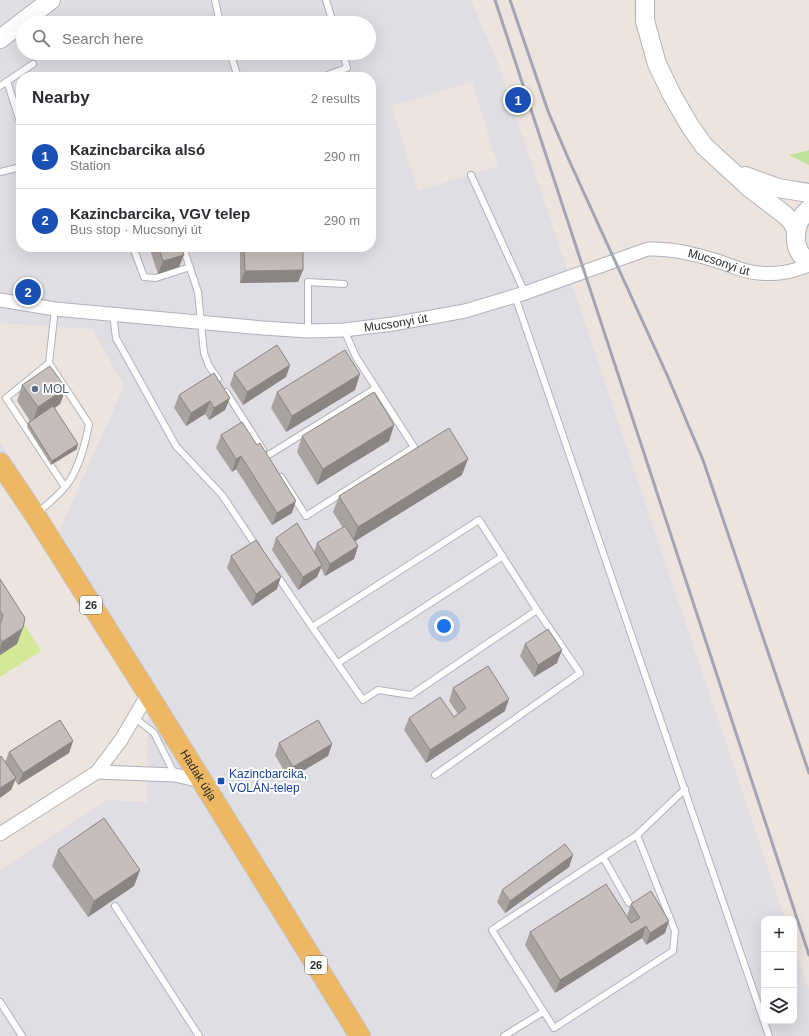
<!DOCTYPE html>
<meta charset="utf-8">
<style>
body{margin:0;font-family:Helvetica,sans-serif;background:#f2f2f3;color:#2b2b33}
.controls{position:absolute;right:12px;bottom:12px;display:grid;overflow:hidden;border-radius:8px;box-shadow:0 4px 16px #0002}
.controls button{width:36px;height:36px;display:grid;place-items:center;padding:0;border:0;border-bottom:1px solid #e1e1e2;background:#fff;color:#2b2b33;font:20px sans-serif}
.you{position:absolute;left:444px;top:626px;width:14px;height:14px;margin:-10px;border:3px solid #fff;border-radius:50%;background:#1a73e8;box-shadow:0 0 0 6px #1a73e833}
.badge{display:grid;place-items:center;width:26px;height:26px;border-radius:50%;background:#2563eb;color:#fff;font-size:13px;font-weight:700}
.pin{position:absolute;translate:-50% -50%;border:2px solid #fff;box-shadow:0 1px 4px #0006}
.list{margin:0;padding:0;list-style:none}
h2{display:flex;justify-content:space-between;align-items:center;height:52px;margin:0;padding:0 16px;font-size:17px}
h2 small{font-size:13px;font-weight:400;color:#7c7c81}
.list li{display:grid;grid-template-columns:26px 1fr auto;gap:12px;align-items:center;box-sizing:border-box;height:64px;padding:0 16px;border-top:1px solid #e1e1e2}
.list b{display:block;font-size:15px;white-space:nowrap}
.list p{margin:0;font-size:13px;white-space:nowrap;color:#7c7c81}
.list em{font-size:13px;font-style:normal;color:#7c7c81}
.icon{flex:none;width:22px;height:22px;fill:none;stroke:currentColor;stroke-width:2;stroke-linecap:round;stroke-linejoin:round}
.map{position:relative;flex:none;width:809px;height:1036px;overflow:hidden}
.search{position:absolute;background:#fff;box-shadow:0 4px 16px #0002;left:16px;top:16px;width:360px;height:44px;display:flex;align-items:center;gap:10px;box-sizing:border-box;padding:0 14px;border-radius:22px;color:#7c7c81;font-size:15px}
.panel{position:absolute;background:#fff;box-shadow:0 4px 16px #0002;left:16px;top:72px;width:360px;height:180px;border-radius:16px}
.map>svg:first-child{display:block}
.industrial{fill:#dfdee5;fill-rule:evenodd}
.green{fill:#bee29b}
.pitch{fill:#d3e997}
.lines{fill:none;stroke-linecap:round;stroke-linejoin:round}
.service-casing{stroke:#aeb3bb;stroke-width:8}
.minor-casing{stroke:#aeb3bb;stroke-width:15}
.secondary-casing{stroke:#aeb3bb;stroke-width:20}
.primary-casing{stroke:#c4c4c4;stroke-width:22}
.service{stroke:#fff;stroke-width:6}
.minor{stroke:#fff;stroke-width:13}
.secondary{stroke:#fff;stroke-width:18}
.primary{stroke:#eeb862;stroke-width:20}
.rail{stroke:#a0a6b5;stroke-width:3}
.wall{fill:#a9a3a0}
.shaded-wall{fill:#8a8582}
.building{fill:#c5beba;stroke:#8a8582}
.service-dot{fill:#5c6f8a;stroke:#fff;stroke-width:1.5}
.transit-dot{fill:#1a4fb4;stroke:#fff;stroke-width:1.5}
.labels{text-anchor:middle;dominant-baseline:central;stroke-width:4;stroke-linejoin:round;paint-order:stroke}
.shield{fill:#fff;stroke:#6b6b6b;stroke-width:1}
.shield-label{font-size:11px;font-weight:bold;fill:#2b2b2b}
.street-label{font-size:12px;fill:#2b2b2b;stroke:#fff}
.service-label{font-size:12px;fill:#4e5e75;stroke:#fff;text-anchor:start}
.transit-label{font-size:12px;fill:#164399;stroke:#fff;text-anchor:start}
</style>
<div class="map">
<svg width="809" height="1036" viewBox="0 0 809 1036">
<rect width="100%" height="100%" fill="#ede4de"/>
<!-- industrial -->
<path class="industrial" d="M0 0H471L497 61 785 919H764V1021H794V945L809 990V1036H0V871L107 800 147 802 148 694 0 467V442L58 534 124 386 92 329 0 323ZM23 23H369V53H23ZM21 77H371V247H21ZM472 82 498 166 418 191 392 106Z"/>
<!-- green -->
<path class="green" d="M809 150V165L789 155Z"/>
<!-- pitch -->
<path class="pitch" d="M0 585 41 651 0 677Z"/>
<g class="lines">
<defs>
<path id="service" d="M215 0 220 23
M326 0 333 23
M230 53 238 77
M322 77 347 68 343 53
M7 81 21 125
M0 86 33 64
M0 172 21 167
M471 175 525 293
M133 247 144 277 156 278 190 267
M183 247 198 292 204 353 209 366 218 379
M515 296 769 1036
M113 314 116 338 176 446 222 495 257 547
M308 331V282L344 284
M49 363 6 398 65 487
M226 392 263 450
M267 456 376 388
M281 477 306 516 414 447 356 357 344 330
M38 513C47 504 57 497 65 487 79 470 85 445 89 424L49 363 55 309
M276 574 312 627 479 520 537 610 580 673 435 775
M312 627 363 700 378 690 411 695 537 610
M338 663 503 556
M134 717 154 733 175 775
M637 835 492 930 554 1028 673 951 675 931 637 835 685 789
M603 857 629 903
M115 906 199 1036
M0 1002 22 1036
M504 1036 543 1012"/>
<g id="minor">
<path id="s1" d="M0 300 55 309 263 328 308 331 344 330 393 324 465 311 525 293 648 249C671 248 692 253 714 260 728 264 743 272 758 273 779 275 790 272 809 265"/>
<path d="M97 772 175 775 201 781"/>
<path d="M0 834 97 772 121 740 148 694"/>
</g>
<path id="secondary" d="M645 0V21L657 64 672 95 690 126 704 146 751 189 785 215 792 222 796 230
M0 39 51 0
M745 176 778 188 809 193
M809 209C793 223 790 249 809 262"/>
<g id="primary">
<path id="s2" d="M0 463 35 515 148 694 360 1036"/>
</g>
</defs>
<!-- service casing -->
<use href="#service" class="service-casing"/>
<!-- minor casing -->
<use href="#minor" class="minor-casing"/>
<!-- secondary casing -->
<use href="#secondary" class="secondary-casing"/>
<!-- primary casing -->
<use href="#primary" class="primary-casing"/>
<!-- service -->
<use href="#service" class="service"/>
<!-- minor -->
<use href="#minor" class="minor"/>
<!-- secondary -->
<use href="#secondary" class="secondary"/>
<!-- primary -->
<use href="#primary" class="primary"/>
<!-- rail -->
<path class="rail" d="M495 0 809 955
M510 0 548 111 568 158 668 377 703 460 809 773"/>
</g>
<!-- wall -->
<path class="wall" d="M149 247H181L179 267 158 274Z
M241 247H303V270L298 282 240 283V249Z
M290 365 286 377 243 405 230 385 234 373Z
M214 373 225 410 209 420 205 414 186 426 174 408 179 395Z
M22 385 66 388 60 404 55 408 77 449 51 465 27 427 28 423 30 421 17 401Z
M355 390 286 432 271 408 277 392Z
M242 422 292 513 272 525 236 469 232 472 216 448 221 435Z
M394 425 389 441 317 485 297 452 302 436Z
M462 475 355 541 358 546 354 559 325 576 321 568 317 577 298 590 272 550 276 538 314 552 317 543 343 528 333 512 339 496Z
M231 556 277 589 252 606 227 568Z
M0 579 17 644 0 655Z
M525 644 557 663 534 677 520 656Z
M453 688 505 711 426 763 404 730 409 718 454 717 458 714 449 701Z
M73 741 69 753 18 785 15 780 11 790 5 762 9 752Z
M279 743 332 744 328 756 289 779 275 755Z
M58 850 140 870 134 886 88 917 52 866Z
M573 855 569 867 505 913 497 902 502 890Z
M631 904 665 933 646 945 642 938 555 993 525 945 530 932 627 916Z"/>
<!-- shaded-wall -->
<path class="shaded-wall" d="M184 255 179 267 158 274 163 261Z
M303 270 298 282 240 283 245 271Z
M290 365 286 377 243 405 247 392Z
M360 374 355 390 286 432 292 416Z
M66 388 60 404 32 423 38 407Z
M230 398 225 410 209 420 214 408Z
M210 401 205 414 186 426 191 413Z
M394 425 389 441 317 485 323 469Z
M78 444 77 449 51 465 52 461Z
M241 456 236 469 232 472 236 459Z
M468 459 462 475 352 543 358 527Z
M296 501 292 513 272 525 277 513Z
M358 546 354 559 325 576 330 564Z
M322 565 317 577 298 590 303 577Z
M281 577 277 589 252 606 256 594Z
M23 628 17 644 0 655V647L2 642Z
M562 650 557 663 534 677 538 665Z
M509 699 505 711 426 763 430 750Z
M73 741 69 753 18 785 23 773Z
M332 744 328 756 289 779 293 767Z
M16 778 11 790 0 798V788Z
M573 855 569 867 505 913 510 901Z
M140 870 134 886 88 917 94 901Z
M669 921 665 933 646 945 650 933Z
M646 926 642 938 555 993 560 980Z"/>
<!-- building -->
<path class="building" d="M158 247H181L184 255 163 261Z
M244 247H303V270L245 271Z
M277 345 290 365 247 392 234 373Z
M345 350 360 374 292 416 277 392Z
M50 366 66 388 38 407 22 385Z
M214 373 230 398 214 408 210 401 191 413 179 395Z
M374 392 394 425 323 469 302 436Z
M53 406 78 444 52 461 28 423Z
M242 422 257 445 260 443 296 501 277 513 241 456 236 459 221 435Z
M449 428 468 459 358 527 339 496Z
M297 523 322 565 303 577 276 538Z
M345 526 358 546 330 564 317 543Z
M256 540 281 577 256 594 231 556Z
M0 579 25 618 23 628 2 642 0 638V623L1 622 3 615 0 611Z
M548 629 562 650 538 665 525 644Z
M488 666 509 699 430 750 409 718 440 697 454 717 466 708 453 688Z
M60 720 73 741 23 773 9 752Z
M318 720 332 744 293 767 279 743Z
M1 756 16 778 0 788V757Z
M104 818 140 870 94 901 58 850Z
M565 844 573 855 510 901 502 890Z
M606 884 631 923 640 918 631 904 651 891 669 921 650 933 646 926 560 980 530 932Z"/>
<!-- markers -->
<circle class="service-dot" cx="35" cy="389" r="4"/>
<rect class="transit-dot" x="217" y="777" width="8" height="8" rx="2"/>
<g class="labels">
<!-- shield labels -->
<g class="shield">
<rect x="80" y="596" width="22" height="18" rx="3"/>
<rect x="305" y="956" width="22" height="18" rx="3"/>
</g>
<g class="shield-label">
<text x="91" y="605">26</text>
<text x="316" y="965">26</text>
</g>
<!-- street labels -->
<g class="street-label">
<text stroke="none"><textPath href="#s1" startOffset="734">Mucsonyi út</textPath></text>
<text stroke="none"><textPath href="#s1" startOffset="398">Mucsonyi út</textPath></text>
<text stroke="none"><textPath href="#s2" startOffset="370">Hadak útja</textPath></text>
</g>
<!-- service labels -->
<g class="service-label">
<text x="43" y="389">MOL</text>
</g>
<!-- transit labels -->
<g class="transit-label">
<text x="229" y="774">Kazincbarcika,<tspan x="229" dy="14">VOLÁN-telep</tspan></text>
</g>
</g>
</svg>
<div class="controls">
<button>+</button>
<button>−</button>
<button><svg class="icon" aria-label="layers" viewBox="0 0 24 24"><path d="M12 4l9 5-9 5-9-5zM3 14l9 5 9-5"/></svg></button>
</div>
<div class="you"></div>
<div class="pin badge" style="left:518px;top:100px;background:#1a4fb4">1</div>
<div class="pin badge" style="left:28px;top:292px;background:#1a4fb4">2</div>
<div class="search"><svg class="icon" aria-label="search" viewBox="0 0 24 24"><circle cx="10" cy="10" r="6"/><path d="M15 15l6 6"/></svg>Search here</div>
<section class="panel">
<h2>Nearby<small>2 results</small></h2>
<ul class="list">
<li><span class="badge" style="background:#1a4fb4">1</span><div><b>Kazincbarcika alsó</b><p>Station</p></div><em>290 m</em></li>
<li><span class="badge" style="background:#1a4fb4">2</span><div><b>Kazincbarcika, VGV telep</b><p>Bus stop · Mucsonyi út</p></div><em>290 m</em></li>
</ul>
</section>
</div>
